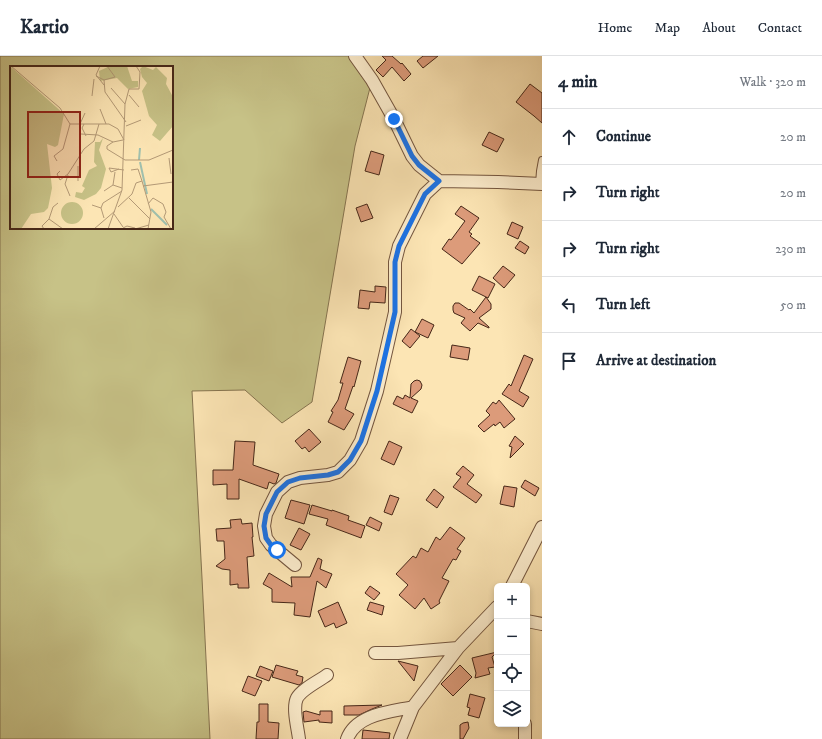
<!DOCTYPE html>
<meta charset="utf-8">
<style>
body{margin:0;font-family:"IM FELL DW Pica",serif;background:#f6f6f7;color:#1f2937}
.controls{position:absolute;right:12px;bottom:12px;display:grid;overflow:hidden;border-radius:6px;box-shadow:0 2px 6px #0003}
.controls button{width:36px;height:36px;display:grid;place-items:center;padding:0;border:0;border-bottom:1px solid #e0e1e3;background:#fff;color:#1f2937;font:20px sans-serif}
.stop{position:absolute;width:12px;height:12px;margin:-9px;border:3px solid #1a73e8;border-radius:50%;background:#fff}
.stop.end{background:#1a73e8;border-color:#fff;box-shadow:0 1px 4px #0008}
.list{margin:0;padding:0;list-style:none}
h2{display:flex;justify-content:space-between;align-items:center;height:52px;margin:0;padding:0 16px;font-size:17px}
h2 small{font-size:13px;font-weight:400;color:#747a83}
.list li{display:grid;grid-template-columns:26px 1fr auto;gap:12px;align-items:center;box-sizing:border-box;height:56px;padding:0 16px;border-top:1px solid #e0e1e3}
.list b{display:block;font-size:15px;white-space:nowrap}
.list em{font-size:13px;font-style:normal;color:#747a83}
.icon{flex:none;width:22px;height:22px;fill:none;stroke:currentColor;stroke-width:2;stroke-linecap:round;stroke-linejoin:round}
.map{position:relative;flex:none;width:542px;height:683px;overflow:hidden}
header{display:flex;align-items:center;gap:24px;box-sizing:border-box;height:56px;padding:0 20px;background:#fff;border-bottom:1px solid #e0e1e3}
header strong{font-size:19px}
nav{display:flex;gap:22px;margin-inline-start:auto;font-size:14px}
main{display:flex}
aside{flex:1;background:#fff}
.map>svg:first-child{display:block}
.green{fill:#c7c287;stroke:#867450;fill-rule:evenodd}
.building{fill:#dc9b7a;stroke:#462718}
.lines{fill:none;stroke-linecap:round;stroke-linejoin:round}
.lane-casing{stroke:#74563f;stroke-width:8}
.street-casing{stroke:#74563f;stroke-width:14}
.lane{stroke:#fdeece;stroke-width:6}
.street{stroke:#fdeece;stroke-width:12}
.route{stroke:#1a73e8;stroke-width:5}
.inset-river{fill:none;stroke:#9fbfad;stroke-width:2}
.inset-road{fill:none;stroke:#b39976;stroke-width:1}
.view{fill:#8f2418;fill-opacity:0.15;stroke:#8f2418;stroke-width:2}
.inset-edge{fill:none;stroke:#462718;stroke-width:2}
</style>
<header>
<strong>Kartio</strong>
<nav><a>Home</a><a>Map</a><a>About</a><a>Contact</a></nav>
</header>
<main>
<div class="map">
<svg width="542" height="683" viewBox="0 0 542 683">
<rect width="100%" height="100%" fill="#fce5b4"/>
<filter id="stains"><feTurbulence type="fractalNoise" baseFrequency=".005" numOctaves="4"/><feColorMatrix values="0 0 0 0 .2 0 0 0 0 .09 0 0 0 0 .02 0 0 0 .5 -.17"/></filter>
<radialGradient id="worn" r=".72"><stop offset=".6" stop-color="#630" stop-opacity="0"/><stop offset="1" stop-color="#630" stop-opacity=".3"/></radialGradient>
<!-- green -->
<path class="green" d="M0 0H355L372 24 355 90 312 346 282 367 245 334 192 335 202 522 210 683H0ZM11 11H172V172H11Z"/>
<!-- building -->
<path class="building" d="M382 0H392L401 8 402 7 411 18 404 25 392 11 383 21 376 14 386 4Z
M423 0H438L423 12 417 5Z
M530 28 542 37V67L534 60 516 46Z
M489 76 504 83 497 96 482 89Z
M371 95 384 99 379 119 365 115Z
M367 148 373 162 361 166 356 152Z
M461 150 479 162 469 176 472 178 470 180 480 187 462 208 442 193 449 183 451 184 465 165 455 158Z
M512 166 523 171 518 183 507 178Z
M520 185 529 191 525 198 515 192Z
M503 210 515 219 504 232 493 222Z
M479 220 495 228 488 242 472 234Z
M375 230 386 231 385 247 370 246 369 253 358 252 360 234 375 236Z
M486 241 491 248V253L479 262 489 271V272L478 267 470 275 461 267 465 262 454 257 453 254V250L455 247H459L469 254 470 253 474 257Z
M422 263 434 269 428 282 415 276Z
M411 273 420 280 410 292 402 285Z
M452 289 470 292 468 304 450 301Z
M524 299 533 303 519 335 529 341 523 351 502 338 509 328 511 330Z
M348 301 361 305 354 331 353 330 345 353 354 358 344 374 328 366 333 356 331 355 338 344 343 327H340Z
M417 324 420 325 422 329 421 333 411 342 418 345 412 357 393 348 397 340 403 343 405 339 410 342 411 328 414 325Z
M499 344 515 363 504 372 500 366 495 370 494 368 484 376 478 370 490 359 486 355 493 346 496 348Z
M309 373 321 386 309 396 305 391 302 393 295 385Z
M515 380 524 388 510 402 512 391 509 390Z
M235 385 255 386 253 409 279 418 276 427 274 428 269 426 267 433 239 423V443H227V428L213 429V414H233Z
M389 385 402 391 394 409 381 403Z
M463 410 474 419 467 428 482 439 476 447 453 431 461 421 456 418Z
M525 424 539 432 535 440 521 431Z
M504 430 517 432 514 451 500 448Z
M434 433 444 441 437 452 426 444Z
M390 439 399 442 392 459 384 456Z
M291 444 310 449 304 468 285 462Z
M312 449 332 455V454L349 460 348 464 365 470 361 482 326 469 328 463 309 458Z
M370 461 382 467 379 475 366 469Z
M241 463 242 468 252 467 253 481H252L254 500 247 501 249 532H238V528L230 529V514L222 513 216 510 225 503 224 485H217L216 473 231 472 230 464Z
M450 471 465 482 457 493 461 495 456 504 453 503 442 522 449 525 439 545 440 547 431 553 424 542 415 553 399 539 408 529 396 518 413 500 416 502 421 492 428 496 436 481 440 484Z
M299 472 310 478 301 494 290 489Z
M318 502 322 504 320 513 332 518 326 532 317 525 310 561 294 559 295 547 272 546V533L263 528 269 517 292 531 291 521H310Z
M370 530 380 537 374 544 365 537Z
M338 546 347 567 336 572 334 567 325 571 318 555Z
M370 546 384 550 382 559 367 554Z
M497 596 492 601 495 611 488 612 490 618 475 622 476 617 472 602Z
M398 605 418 610 414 625Z
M276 609 298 615 296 619 303 621 302 627 299 629 272 621Z
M460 609 472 621 453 640 441 628Z
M260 610 273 615 269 625 256 620Z
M248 620 262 625 255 640 242 635Z
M470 638 485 642 479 662 468 659 470 652 467 651Z
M259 648H268V666L279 667 278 683H256L257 666H259Z
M382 649 372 653 359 659H344V650Z
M306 655 320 659V655H332V667L319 666V664L304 666 303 656Z
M468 666 469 672 463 683H460V669L463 667Z
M363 674 390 677 389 683H362Z"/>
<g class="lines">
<defs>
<path id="lane" d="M539 128 540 115 542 104"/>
<path id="street" d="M355 0 372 24 394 63 412 100 419 109 439 125 498 126 542 128
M295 509 271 489 266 482 264 470 266 458 277 436 288 426 300 422 328 419 338 416 350 404 361 385 377 335 395 256V206L399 190 425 138 439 125
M512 530 542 471
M527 565 542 568
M375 597H398L458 592
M525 668V683
M299 683C298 673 292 652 297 642 302 633 319 625 327 619
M347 683C356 658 390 656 413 651L458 592 497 551
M400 683 413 651"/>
</defs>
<!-- lane casing -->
<use href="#lane" class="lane-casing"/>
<!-- street casing -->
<use href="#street" class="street-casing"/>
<!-- lane -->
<use href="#lane" class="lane"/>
<!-- street -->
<use href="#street" class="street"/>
</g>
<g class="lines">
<!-- route -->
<path class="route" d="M277 494 271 489 266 482 264 470 266 458 277 436 288 426 300 422 328 419 338 416 350 404 361 385 377 335 395 256V206L399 190 425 138 439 125 419 109 412 100 394 63"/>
</g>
<!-- overview -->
<g transform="translate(10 10)">
<rect width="163" height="163" fill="#fce5b4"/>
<path d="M0 0 54 48 48 79 45 81 37 78 42 122 38 142 34 146 21 148 11 163H0ZM100 0H117L122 15H128V21L118 23 107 12 90 15 89 5ZM133 0 143 4 146 1 157 12 156 18 163 31V60L150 75 142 69 147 59 139 50 132 25 137 17 132 11 130 3ZM93 72 89 84 96 103 91 122 86 128 74 134 65 131 66 126 72 127 75 122 72 120 79 104 87 100 84 96 85 76H90ZM51 147a11 11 0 1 1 22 0a11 11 0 1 1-22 0Z" fill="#c7c287"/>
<path class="inset-river" d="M129 94 130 82M130 96 137 128M141 143 157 159"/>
<path class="inset-road" d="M1 0 50 42 60 58M90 0 86 9 94 19M86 10 94 14 95 26 116 56M94 14 105 11 97 0M101 22 115 38M119 29 129 41M82 30 84 13M90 43 96 58M60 58H99L108 63 114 74M70 58 75 47M74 58 72 62 76 70M116 60 131 54M71 68 88 69 103 76 113 74M103 76 97 80V83L115 94H139L163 84M159 92 161 108M47 95 44 90 53 83 60 58M109 103 101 106 99 102 114 104M121 104 128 103 132 115 141 146 138 163M50 105 47 108 50 114 58 108 74 83 84 75 89 58M58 109 55 118 60 130M68 115V100M103 119 105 106M133 120 163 116M94 125 103 119 112 122M119 132 140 153M138 138 143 132 153 138 156 146 154 151 161 163M82 139 91 142 94 152M108 141 122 128 126 117 132 115M91 142 93 137 112 125M104 148 113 161M39 153 43 141 48 137M113 162 117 160 125 162M34 163 32 160 39 153 53 163M84 163 105 145M98 163 112 124 115 38 119 23H129L130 6 126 0M125 163 139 159"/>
<path class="view" d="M18 46H70V111H18Z"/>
<rect width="163" height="163" class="inset-edge"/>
</g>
<rect width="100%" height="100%" filter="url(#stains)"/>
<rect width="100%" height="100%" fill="url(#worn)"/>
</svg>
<div class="controls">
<button>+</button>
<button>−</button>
<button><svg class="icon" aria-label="locate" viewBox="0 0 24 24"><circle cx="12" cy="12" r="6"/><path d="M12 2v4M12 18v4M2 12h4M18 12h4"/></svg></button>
<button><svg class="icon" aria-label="layers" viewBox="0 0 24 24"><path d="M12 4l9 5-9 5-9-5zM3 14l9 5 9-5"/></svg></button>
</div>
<div class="stop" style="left:277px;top:494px"></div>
<div class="stop end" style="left:394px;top:63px"></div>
</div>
<aside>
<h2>4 min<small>Walk · 320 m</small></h2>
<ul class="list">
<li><svg class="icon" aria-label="ahead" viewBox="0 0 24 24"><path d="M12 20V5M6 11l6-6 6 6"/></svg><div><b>Continue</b></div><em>20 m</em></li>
<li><svg class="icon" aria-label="right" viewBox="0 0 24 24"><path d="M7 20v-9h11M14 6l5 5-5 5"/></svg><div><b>Turn right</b></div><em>20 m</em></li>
<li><svg class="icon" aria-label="right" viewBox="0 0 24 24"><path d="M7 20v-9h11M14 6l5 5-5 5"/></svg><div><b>Turn right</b></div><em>230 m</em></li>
<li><svg class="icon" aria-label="left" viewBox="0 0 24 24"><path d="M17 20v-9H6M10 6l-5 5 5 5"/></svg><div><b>Turn left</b></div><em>50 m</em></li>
<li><svg class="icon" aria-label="arrive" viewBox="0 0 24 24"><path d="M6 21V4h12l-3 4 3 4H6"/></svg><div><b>Arrive at destination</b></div></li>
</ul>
</aside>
</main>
